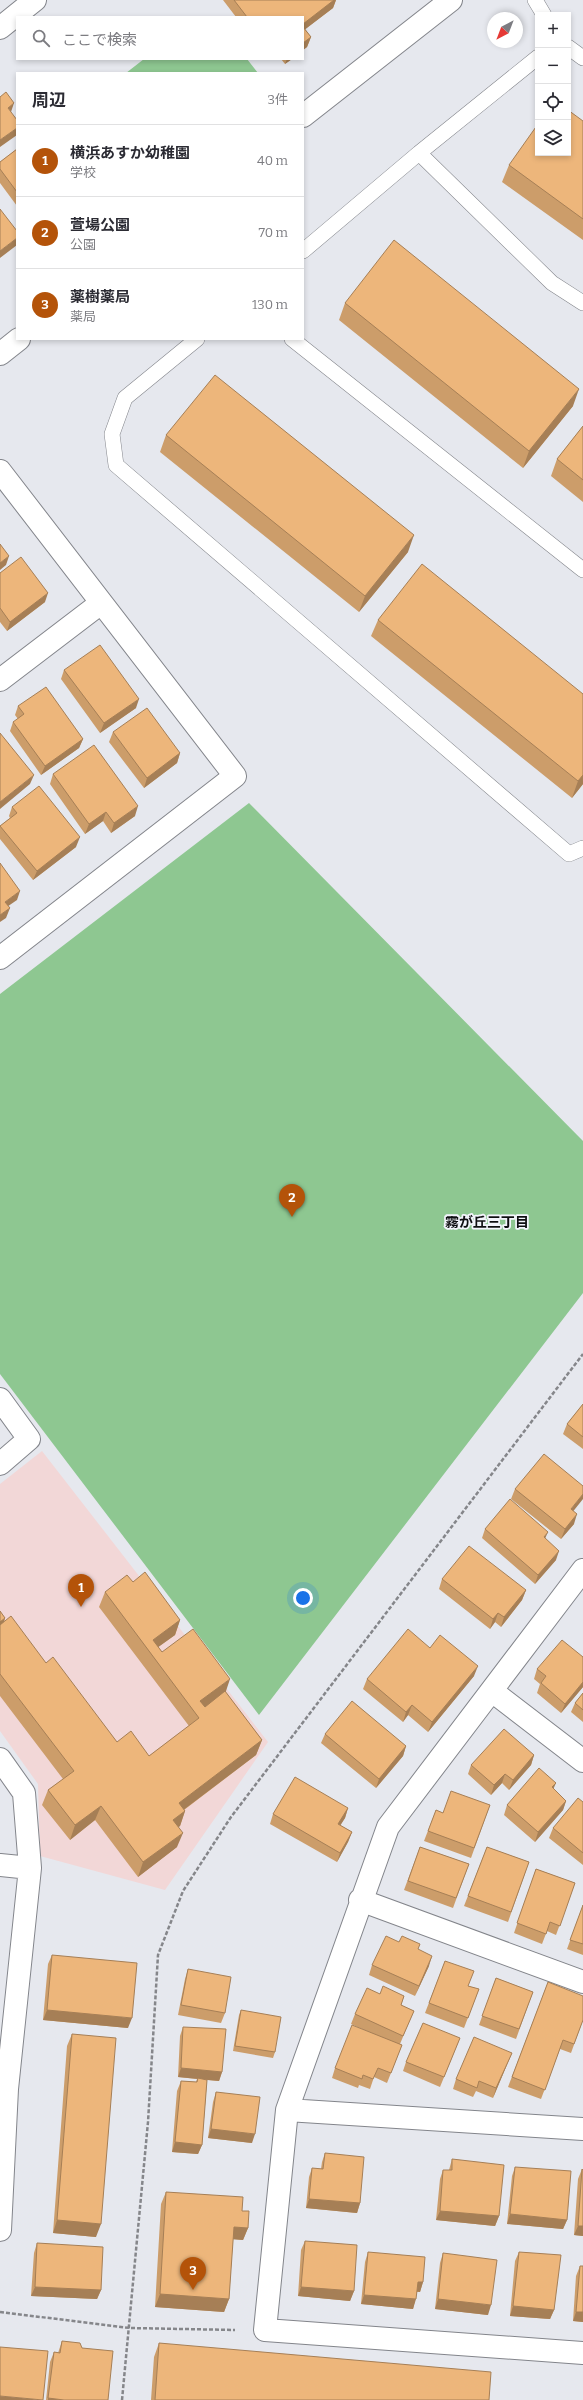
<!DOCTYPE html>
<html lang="ja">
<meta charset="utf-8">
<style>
body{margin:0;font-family:Bitter,"Noto Sans JP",serif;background:#f2f2f3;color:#2b2b33}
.controls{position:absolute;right:12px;top:12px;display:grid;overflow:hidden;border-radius:0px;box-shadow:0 2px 6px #0003}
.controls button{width:36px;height:36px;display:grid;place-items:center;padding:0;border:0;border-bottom:1px solid #e1e1e2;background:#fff;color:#2b2b33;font:20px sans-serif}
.compass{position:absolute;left:487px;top:12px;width:36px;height:36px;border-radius:50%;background:#fff;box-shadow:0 2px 6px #0003;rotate:222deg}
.you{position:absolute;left:303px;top:1598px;width:14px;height:14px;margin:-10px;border:3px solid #fff;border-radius:50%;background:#1a73e8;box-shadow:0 0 0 6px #1a73e833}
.badge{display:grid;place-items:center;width:26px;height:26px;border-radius:50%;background:#b45309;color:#fff;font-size:13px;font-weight:700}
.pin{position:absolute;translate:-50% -33px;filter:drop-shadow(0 1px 2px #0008)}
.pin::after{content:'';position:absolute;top:21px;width:14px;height:12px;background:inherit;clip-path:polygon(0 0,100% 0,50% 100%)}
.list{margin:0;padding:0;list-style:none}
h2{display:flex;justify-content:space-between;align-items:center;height:52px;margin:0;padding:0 16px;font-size:17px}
h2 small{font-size:13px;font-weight:400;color:#7c7c81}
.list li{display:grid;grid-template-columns:26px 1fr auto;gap:12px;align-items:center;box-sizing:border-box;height:72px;padding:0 16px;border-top:1px solid #e1e1e2}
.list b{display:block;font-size:15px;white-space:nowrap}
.list p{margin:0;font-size:13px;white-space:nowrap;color:#7c7c81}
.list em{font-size:13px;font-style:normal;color:#7c7c81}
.icon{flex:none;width:22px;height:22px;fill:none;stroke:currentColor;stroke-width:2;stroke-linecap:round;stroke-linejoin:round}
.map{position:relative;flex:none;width:583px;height:2400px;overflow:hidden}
.search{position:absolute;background:#fff;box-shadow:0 2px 6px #0003;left:16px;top:16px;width:288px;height:44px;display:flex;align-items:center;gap:10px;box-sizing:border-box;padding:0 14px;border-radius:0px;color:#7c7c81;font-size:15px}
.panel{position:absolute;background:#fff;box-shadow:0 2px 6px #0003;left:16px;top:72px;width:288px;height:268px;border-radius:0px}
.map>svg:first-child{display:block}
.education{fill:#f2d7d7}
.green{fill:#8ec791}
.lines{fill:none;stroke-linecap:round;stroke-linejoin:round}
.service-casing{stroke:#83858b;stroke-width:16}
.minor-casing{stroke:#83858b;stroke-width:24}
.tertiary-casing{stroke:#83858b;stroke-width:24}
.path{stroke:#85868a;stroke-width:2.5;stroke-dasharray:4 2;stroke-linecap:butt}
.service{stroke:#fff;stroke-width:15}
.minor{stroke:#fff;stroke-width:22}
.tertiary{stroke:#fff;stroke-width:22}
.wall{fill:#cc9d6a}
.shaded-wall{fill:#a67f56}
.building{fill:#edb67b;stroke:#a67f56}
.labels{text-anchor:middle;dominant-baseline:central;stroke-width:3.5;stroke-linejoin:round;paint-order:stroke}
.neighbourhood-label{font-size:14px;font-weight:bold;fill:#0e0f11;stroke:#f3f5fc}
</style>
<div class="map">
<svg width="583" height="2400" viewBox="0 0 583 2400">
<rect width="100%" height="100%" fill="#e6e8ee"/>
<!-- education -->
<path class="education" d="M42 1451 268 1742 165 1890 40 1856 38 1784 0 1731V1484Z"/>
<!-- green -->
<path class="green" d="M144 59H247L258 73H126Z
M249 803 583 1141V1293L259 1715 0 1374V994Z"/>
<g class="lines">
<defs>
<path id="service" d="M535 0 544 15
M568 47 583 58
M419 153 552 283 583 303
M303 251 419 153 538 57
M197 339 125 398 112 434 116 465 569 854 583 848
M292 339 583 570"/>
<path id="minor" d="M0 28 35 0
M0 471 235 776 0 958
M0 680 101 603
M0 1399 29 1439 0 1464
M583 1570 388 1827 287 2110 265 2330 583 2353
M492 1691 583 1761
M0 1759 24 1793 30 1868 7 2089 0 2230
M0 1865 30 1868
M360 1900 583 1982
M287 2110 583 2129"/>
<path id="tertiary" d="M303 116 451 0
M0 354 19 339"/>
</defs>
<!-- service casing -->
<use href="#service" class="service-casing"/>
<!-- minor casing -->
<use href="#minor" class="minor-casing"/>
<!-- tertiary casing -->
<use href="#tertiary" class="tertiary-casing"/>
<!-- path -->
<path class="path" d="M0 2312 130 2328 235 2330
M122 2400 148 2122 158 1955 183 1891 231 1817 583 1354"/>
<!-- service -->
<use href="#service" class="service"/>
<!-- minor -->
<use href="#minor" class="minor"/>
<!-- tertiary -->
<use href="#tertiary" class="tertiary"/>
</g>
<!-- wall -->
<path class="wall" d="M223 0H336L333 8 305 29 311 37 307 47 303 50V17H236Z
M281 59H292L285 64Z
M583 121V240L502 182 509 165Z
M17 149V206L0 183V162Z
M345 303 573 406 523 468 339 320Z
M583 426V502L551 476 557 459Z
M166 435 408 552 359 612 160 452Z
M0 573 45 602 7 631 0 622Z
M378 620 583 694V784L572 798 371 636Z
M64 670 136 708 100 733 61 679Z
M18 706 83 739 79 748 41 775 10 731 13 722 18 719 15 715Z
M113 732 180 753 177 763 144 788 109 742Z
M53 774 135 816 111 833 103 821 85 834 50 784Z
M12 807 76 847 33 880 0 839V826L10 818 9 816Z
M583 1404V1449L563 1434 567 1424Z
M515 1489 573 1511 574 1524 561 1539 511 1499Z
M485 1529 545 1538 556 1560 535 1584 482 1538Z
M442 1579 526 1590 522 1600 501 1627 495 1622 490 1629 439 1589Z
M133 1582 180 1620 175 1635 158 1647 162 1652 225 1692 262 1740 256 1755 184 1810 185 1811 180 1826 178 1827 177 1847 138 1877 95 1820 70 1840 42 1805 48 1790 63 1779 0 1696V1611L5 1618 4 1622 46 1663 117 1742 149 1756 189 1726 99 1607 105 1592Z
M430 1648 474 1676 428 1732 408 1715 403 1722 363 1689 367 1679Z
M583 1657V1687L561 1713 537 1693 540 1684 534 1679 537 1669Z
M583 1693V1722L571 1712 575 1703Z
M325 1734 406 1746 403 1756 376 1788 321 1743Z
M534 1755 531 1765 509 1790 502 1783 491 1795 468 1774 471 1765Z
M554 1789 566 1801 563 1810 535 1842 504 1815 507 1805Z
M583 1802V1865L549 1838 553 1828Z
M490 1805 471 1858 424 1841 436 1810 443 1813Z
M348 1808 345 1818 340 1825 352 1832 348 1842 337 1862 270 1824 273 1814Z
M420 1847 469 1864 453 1908 404 1890Z
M487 1847 529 1862 508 1922 464 1906Z
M536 1869 575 1883 556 1935 547 1931 542 1944 514 1933Z
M583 1905V1955L567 1949Z
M418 1950 429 1966 415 1996 369 1975 372 1965Z
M52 1955 128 2028 43 2020 48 1964Z
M445 1961 468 1986 479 1989 464 2028 425 2013Z
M188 1969 225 2013 221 2023 178 2015 185 1979Z
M496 1978 533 1992 516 2039 479 2025Z
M548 1982 583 2020 571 2053 560 2049 541 2099 508 2087Z
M380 1994 404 1996 401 2005 414 2011 410 2020 400 2044 402 2045 387 2083 374 2077 370 2089 359 2085 358 2088 332 2078 335 2068 373 2034 351 2024 355 2014Z
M241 2010 275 2052 273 2058 233 2051 239 2015Z
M183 2027 222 2072 219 2081 207 2080 202 2145 198 2154 172 2152 177 2091 181 2081 196 2082 197 2079 178 2077 180 2036Z
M72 2034 96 2237 53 2233 67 2046Z
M460 2038 440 2087 403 2071 406 2062Z
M512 2053 493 2098 476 2091 473 2097 453 2089 456 2079Z
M216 2092 252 2143 208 2138 213 2102Z
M325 2153 360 2203 357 2213 306 2208 309 2177 312 2168 321 2169 322 2162Z
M452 2159 499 2216 495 2226 436 2220 440 2179 443 2170H449Z
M515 2167 567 2220 563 2229 507 2224 512 2176Z
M582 2169 583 2170V2236L574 2235 578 2179Z
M166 2192 242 2211 248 2228 243 2240 233 2239 229 2299 224 2312 155 2307 161 2204Z
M305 2241 354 2291 350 2301 298 2296 301 2250Z
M37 2243 101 2290 97 2299 31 2296 34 2253Z
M368 2252 423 2282 420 2292H417L413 2309 361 2304 365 2262Z
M519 2252 554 2310 550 2319 510 2316 515 2261Z
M443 2253 488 2315 435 2309 440 2263Z
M580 2266H583V2322L573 2321 576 2276Z
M62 2341 108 2400H46L50 2362 54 2352 58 2353Z
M159 2343 489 2400H151L154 2357Z"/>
<!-- shaded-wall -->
<path class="shaded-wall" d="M334 0H336L333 8 303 31V24Z
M311 37 307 47 303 50V43Z
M287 59H292L285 64Z
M14 103 11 112 8 108Z
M17 128V135L0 147V140Z
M17 238V245L0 258V251Z
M579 389 573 406 523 468 529 451Z
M414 535 408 552 359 612 365 596Z
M9 556 6 565 0 570V563Z
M48 593 45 602 7 631 10 622Z
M139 699 136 708 100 733 104 723Z
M83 739 79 748 41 775 45 766Z
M180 753 177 763 144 788 147 778Z
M34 775 30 784 0 809V802Z
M583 775V784L572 798 578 781Z
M138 806 135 816 111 833 114 823Z
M106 812 103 821 85 834 89 824Z
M80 837 76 847 33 880 37 871Z
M20 891 17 900 1 911 5 902Z
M10 908 6 918 0 922V915Z
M583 1494V1499L567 1519 571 1509Z
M577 1514 574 1524 561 1539 565 1529Z
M548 1532 544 1541V1537Z
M559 1551 556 1560 535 1584 538 1575Z
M526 1590 522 1600 501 1627 504 1617Z
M498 1613 495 1622 490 1629 493 1619Z
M5 1618 2 1628 0 1629V1622Z
M180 1620 175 1635 150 1653 153 1640Z
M478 1666 474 1676 428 1732 432 1722Z
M230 1679 225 1694 196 1713 200 1701Z
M583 1682V1687L561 1713 565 1704Z
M412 1705 408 1715 403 1722 406 1712Z
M262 1740 256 1755 174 1817 179 1803Z
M406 1746 403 1756 376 1788 379 1779Z
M534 1755 531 1765 509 1790 513 1780Z
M505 1774 502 1783 491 1795 494 1785Z
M556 1783 552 1792V1787Z
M566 1801 563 1810 535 1842 538 1832Z
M101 1806 95 1820 70 1840 75 1825Z
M348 1808 345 1818 335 1834 338 1824Z
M185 1811 180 1826 167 1835 173 1820Z
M352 1832 348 1842 337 1862 340 1853Z
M183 1833 177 1847 138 1877 143 1862Z
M432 1956 429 1966 415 1996 419 1986Z
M47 2010 132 2018 128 2028 43 2020Z
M512 2053 508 2062 493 2098 496 2088Z
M181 2068 222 2072 219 2081 178 2077Z
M211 2129 255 2134 252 2143 208 2138Z
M175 2142 202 2145 198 2154 172 2152Z
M309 2199 360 2203 357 2213 306 2208Z
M440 2211 499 2216 495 2226 436 2220Z
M510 2214 567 2220 563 2229 507 2224Z
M57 2220 101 2224 96 2237 53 2233Z
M578 2226H583V2236L574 2235Z
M234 2227 248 2228 243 2240 230 2239Z
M418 2282H423L420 2292 415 2291Z
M35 2287 101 2290 97 2299 31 2296Z
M301 2287 354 2291 350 2301 298 2296Z
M160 2294 229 2299 224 2312 155 2307Z
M364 2295 416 2299 413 2309 361 2304Z
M438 2299 491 2305 488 2315 435 2309Z
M513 2306 554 2310 550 2319 510 2316Z
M576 2312H583V2322L573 2321Z
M0 2396 43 2400H0Z
M48 2398 64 2400H48Z"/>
<!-- building -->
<path class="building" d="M234 0H334L303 24V17H247Z
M303 27 311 37 303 43Z
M6 92 14 103 8 108 17 120V128L0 140V97Z
M568 110 583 121V219L509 165 538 124V153H568Z
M17 149V192L0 169V162Z
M0 209 17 231V238L0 251Z
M394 240 579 389 529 451 345 303Z
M215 375 414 535 365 596 166 435Z
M583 426V480L557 459Z
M0 544 9 556 0 563Z
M21 557 48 593 10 622 0 608V573Z
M422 564 583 694V775L578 781 378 620Z
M100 645 139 699 104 723 64 670Z
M46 687 83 739 45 766 13 722 24 714 18 706Z
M147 708 180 753 147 778 113 732Z
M0 733 34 775 0 802Z
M94 745 138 806 114 823 106 812 89 824 53 774Z
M39 786 80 837 37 871 0 826 17 813 12 807Z
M0 863 20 891 5 902 10 908 0 915Z
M583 1404V1437L567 1424Z
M544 1454 583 1486V1494L571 1509 577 1514 565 1529 515 1489Z
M510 1499 548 1532 544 1537 559 1551 538 1575 485 1529Z
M469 1546 526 1590 504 1617 498 1613 493 1619 442 1579Z
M145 1572 180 1620 153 1640 162 1652 193 1629 230 1679 200 1701 205 1707 225 1691 262 1740 179 1803 185 1811 173 1820 183 1833 143 1862 101 1806 75 1825 48 1790 74 1771 0 1674V1625L11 1616 46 1663 53 1657 117 1742 131 1731 149 1756 199 1718 105 1592 127 1575 133 1582Z
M0 1611 5 1618 0 1622Z
M408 1629 430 1648 440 1635 478 1666 432 1722 412 1705 406 1712 367 1679Z
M562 1640 583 1657V1682L565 1704 541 1683 546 1676 537 1669Z
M583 1693V1710L575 1703Z
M352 1701 406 1746 379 1779 325 1734Z
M504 1729 534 1755 513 1780 505 1774 494 1785 471 1765Z
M539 1768 556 1783 552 1787 566 1801 538 1832 507 1805Z
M295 1777 348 1808 338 1824 352 1832 340 1853 273 1814Z
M451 1791 490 1805 474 1848 428 1831 436 1810 443 1813Z
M578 1798 583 1802V1853L553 1828Z
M420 1847 469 1864 456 1898 408 1881Z
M487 1847 529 1862 511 1912 468 1896Z
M536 1869 575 1883 560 1926 550 1922 546 1934 517 1923Z
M583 1905V1944L570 1940Z
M386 1936 399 1942 402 1936 420 1944 418 1949 432 1956 419 1986 372 1965Z
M52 1955 137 1963 132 2018 47 2010Z
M445 1961 474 1971 468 1986 479 1989 468 2018 429 2003Z
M188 1969 231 1977 225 2013 181 2005Z
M496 1978 533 1992 519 2029 482 2016Z
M548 1982 583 1996V2020L574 2044 563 2040 545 2090 512 2077Z
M383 1986 404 1996 401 2005 414 2011 403 2036 355 2014 367 1988 380 1994Z
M241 2010 281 2017 275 2052 235 2046Z
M423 2023 460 2038 444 2077 406 2062Z
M352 2025 402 2045 391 2073 378 2068 373 2079 363 2075 362 2079 335 2068Z
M183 2027 226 2029 222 2072 181 2068Z
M72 2034 116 2038 101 2224 57 2220Z
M474 2037 512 2053 496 2088 479 2081 477 2088 456 2079Z
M198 2078 207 2080 202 2145 175 2142 181 2081 197 2082Z
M216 2092 260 2097 255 2134 211 2129Z
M325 2153 364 2157 360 2203 309 2199 312 2168 323 2169Z
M452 2159 504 2165 499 2216 440 2211 443 2170H452Z
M515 2167 571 2171 567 2220 510 2214Z
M582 2169 583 2170V2226H578Z
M166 2192 243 2197 242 2211H249L248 2228 234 2227 229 2299 160 2294Z
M305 2241 357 2245 354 2291 301 2287Z
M37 2243 103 2247 101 2290 35 2287Z
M368 2252 425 2257 423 2282H418L416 2299 364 2295Z
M519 2252 561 2255 554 2310 513 2306Z
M443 2253 497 2260 491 2305 438 2299Z
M580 2266H583V2312H576Z
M62 2341 80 2343 82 2348 113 2351 108 2400H64L48 2398 54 2352 60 2353Z
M159 2343 491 2372 489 2400H155Z
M0 2347 48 2351 43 2400 0 2396Z"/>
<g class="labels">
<!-- neighbourhood labels -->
<g class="neighbourhood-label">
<text x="487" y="1222">霧が丘三丁目</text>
</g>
</g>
</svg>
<div class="controls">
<button>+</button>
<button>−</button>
<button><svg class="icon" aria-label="locate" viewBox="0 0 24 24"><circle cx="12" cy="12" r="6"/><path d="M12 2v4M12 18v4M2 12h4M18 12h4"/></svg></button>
<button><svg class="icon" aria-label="layers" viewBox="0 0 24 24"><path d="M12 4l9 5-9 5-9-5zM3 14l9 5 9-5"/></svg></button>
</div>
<svg class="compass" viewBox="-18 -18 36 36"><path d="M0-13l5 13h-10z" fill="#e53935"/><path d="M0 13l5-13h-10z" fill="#7c7c81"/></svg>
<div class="you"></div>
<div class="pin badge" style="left:81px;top:1607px">1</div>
<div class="pin badge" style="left:292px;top:1217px">2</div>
<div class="pin badge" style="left:193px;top:2290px">3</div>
<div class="search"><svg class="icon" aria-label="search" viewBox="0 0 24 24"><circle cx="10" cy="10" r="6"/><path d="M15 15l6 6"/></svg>ここで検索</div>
<section class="panel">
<h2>周辺<small>3件</small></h2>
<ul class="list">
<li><span class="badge">1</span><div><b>横浜あすか幼稚園</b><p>学校</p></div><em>40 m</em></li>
<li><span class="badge">2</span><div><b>萱場公園</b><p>公園</p></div><em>70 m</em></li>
<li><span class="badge">3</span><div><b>薬樹薬局</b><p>薬局</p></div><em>130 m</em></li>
</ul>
</section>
</div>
